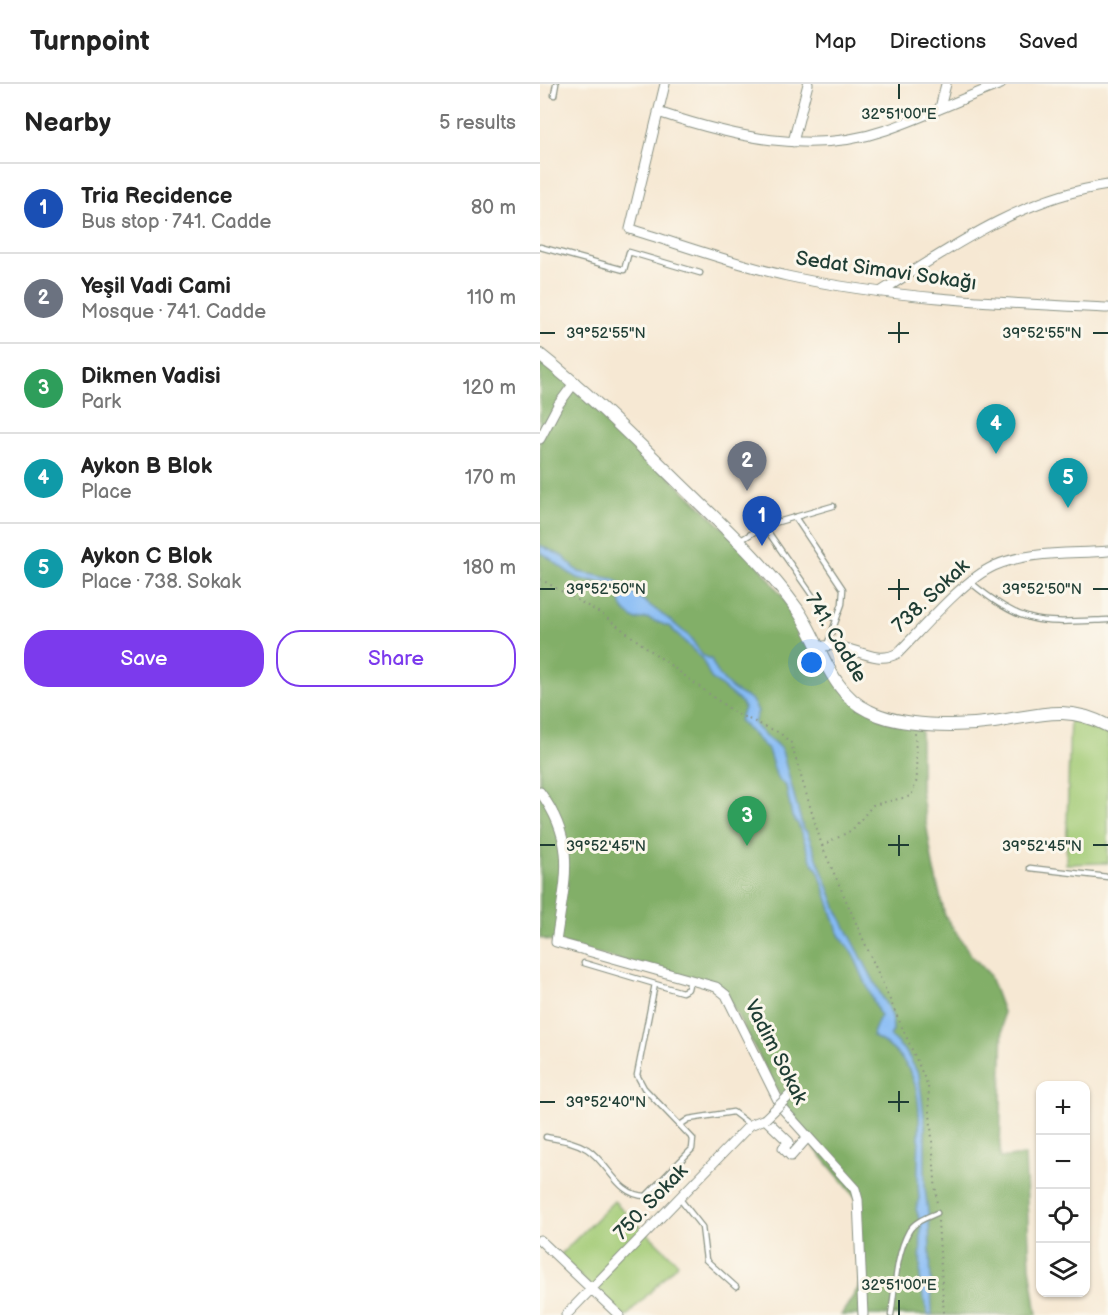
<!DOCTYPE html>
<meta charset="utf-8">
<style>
body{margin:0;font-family:"Balsamiq Sans",sans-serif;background:#f2f2f2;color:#222}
.controls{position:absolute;right:18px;bottom:18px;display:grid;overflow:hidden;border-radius:12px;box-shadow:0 2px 4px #0004}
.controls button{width:54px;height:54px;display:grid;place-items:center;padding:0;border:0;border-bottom:2px solid #e0e0e0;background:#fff;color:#222;font:30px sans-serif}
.you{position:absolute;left:272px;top:579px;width:21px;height:21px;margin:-15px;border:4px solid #fff;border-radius:50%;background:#1a73e8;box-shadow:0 0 0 9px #1a73e833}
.badge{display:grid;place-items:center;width:39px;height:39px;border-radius:50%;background:#7c3aed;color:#fff;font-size:20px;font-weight:700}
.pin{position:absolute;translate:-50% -50px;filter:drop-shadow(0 2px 3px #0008)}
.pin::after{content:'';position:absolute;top:32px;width:21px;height:18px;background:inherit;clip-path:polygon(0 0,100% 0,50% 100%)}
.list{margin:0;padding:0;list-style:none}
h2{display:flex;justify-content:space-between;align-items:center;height:78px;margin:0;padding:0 24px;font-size:26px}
h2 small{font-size:20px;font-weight:400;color:#767676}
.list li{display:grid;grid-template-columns:39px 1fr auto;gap:18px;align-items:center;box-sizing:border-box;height:90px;padding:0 24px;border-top:2px solid #e0e0e0}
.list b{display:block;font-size:22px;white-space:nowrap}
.list p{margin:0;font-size:20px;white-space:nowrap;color:#767676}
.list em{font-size:20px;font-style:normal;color:#767676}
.actions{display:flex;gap:12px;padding:18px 24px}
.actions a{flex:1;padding:14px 0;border:2px solid #7c3aed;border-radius:24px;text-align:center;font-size:21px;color:#7c3aed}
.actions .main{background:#7c3aed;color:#fff}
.icon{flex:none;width:33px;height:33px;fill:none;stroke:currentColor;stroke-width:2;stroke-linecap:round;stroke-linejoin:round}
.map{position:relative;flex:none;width:568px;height:1231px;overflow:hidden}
header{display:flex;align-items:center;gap:36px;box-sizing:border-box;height:84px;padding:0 30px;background:#fff;border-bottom:2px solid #e0e0e0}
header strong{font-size:28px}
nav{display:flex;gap:33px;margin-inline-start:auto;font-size:21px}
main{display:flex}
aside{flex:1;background:#fff}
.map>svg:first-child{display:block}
.green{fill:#a3cb76;stroke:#618455;stroke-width:1.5}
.forest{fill:#82af67;stroke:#50764e;stroke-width:1.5}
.water{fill:#86bbf5;stroke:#527c94;stroke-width:1.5}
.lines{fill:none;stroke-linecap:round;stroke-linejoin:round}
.lane-casing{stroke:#8a9284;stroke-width:7}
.street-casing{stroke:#8a9284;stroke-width:11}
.secondary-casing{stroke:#8a9284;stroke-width:14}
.path{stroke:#8a9284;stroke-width:2;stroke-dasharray:1.5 4.5;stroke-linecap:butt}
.lane{stroke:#fff;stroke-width:4.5}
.street{stroke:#fff;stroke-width:9}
.secondary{stroke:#fff;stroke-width:12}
.street-bridge-casing{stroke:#8a9284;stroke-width:11;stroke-linecap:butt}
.street-bridge{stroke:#fff;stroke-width:9}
.ticks{fill:none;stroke:#1f3d34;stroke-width:2}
.labels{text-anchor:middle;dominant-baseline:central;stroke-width:6;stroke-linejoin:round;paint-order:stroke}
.street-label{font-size:20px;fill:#1f3d34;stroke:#fbf7ec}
.ticks-label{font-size:15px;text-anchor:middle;fill:#1f3d34;stroke:#fbf7ec;stroke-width:6;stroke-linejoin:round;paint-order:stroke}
</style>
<header>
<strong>Turnpoint</strong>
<nav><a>Map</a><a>Directions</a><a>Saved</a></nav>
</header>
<main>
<aside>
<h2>Nearby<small>5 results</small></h2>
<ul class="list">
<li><span class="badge" style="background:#1a4fb4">1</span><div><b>Tria Recidence</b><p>Bus stop · 741. Cadde</p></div><em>80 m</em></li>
<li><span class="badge" style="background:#6b7280">2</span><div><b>Yeşil Vadi Cami</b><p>Mosque · 741. Cadde</p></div><em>110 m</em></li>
<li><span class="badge" style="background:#2e9e5b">3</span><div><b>Dikmen Vadisi</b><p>Park</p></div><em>120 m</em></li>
<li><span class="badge" style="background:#0f9aa8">4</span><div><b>Aykon B Blok</b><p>Place</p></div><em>170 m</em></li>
<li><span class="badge" style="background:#0f9aa8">5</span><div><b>Aykon C Blok</b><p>Place · 738. Sokak</p></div><em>180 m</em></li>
</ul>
<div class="actions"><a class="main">Save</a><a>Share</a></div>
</aside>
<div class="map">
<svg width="568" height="1231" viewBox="0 0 568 1231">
<rect width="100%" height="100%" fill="#fbf7ec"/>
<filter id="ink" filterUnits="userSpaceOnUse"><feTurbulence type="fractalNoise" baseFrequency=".0167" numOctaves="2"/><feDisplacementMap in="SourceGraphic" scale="12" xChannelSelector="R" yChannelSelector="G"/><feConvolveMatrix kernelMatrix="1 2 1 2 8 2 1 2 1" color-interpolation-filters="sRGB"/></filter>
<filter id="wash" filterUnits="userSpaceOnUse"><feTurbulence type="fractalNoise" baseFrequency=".008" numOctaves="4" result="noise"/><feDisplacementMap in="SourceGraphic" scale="24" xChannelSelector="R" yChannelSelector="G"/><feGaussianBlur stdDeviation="1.35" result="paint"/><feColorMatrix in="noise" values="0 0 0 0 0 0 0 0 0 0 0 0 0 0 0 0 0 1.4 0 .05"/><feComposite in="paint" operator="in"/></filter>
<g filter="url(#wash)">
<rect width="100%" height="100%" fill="#f6e8d3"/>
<!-- green -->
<path class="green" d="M530 629 568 642V779L526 780Z
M74 1117 138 1179 88 1231H79L19 1172Z"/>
<!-- forest -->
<path class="forest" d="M0 271 209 468 278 560 319 622 381 638V706L393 782 405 832 431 871 449 890 463 928 460 1074 485 1071 490 1182 497 1231H301L321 1200 318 1116 256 1042 193 923 176 903 0 854Z"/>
<!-- water -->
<path class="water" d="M0 461 22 472 39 488 74 495 131 537 150 553 162 571 171 575C178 594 192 608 211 615L218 627 214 639C219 651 235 655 242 667L263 744 267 748 298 828 352 932 353 947 350 952 366 968 379 991 385 1041V1104L389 1136 392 1231H388L380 1198 381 1140 376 1125 379 1114C372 1053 401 986 332 952L340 932 313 870 299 851 279 788 271 776 258 740 252 733 246 702 237 694 228 666 199 636 204 624 202 619 171 594 162 575 130 543 107 534 96 536C78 524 82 523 78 505 66 494 55 499 41 495 29 492 13 475 0 468Z"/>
</g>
<g filter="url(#ink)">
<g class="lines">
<defs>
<path id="lane" d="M14 11 16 0
M0 163 84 186 89 168 160 189
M255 433 303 505 302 520 287 561
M224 442 285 530 296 535
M201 456 224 442 293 422
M430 498C485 543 500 539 568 536
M490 784 568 793
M44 879 142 908 148 905 150 896
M140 1041 149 1035 193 1028 210 1041
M6 1053C21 1056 34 1057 47 1065 69 1079 77 1112 106 1112L152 1065 153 1055 104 1004 97 991 115 900
M139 1114 162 1143 166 1176 196 1203
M351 1231C355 1205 356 1170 369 1147 375 1137 388 1133 397 1129"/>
<path id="street" d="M125 0 90 145C142 161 194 180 247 192 353 215 461 219 568 224
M400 24 406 0
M118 28C190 52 271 72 346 46 385 33 422 14 461 0
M253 58 268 0
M340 208C411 163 483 113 568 101
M0 355 18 321 35 298
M280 566 284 562C310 558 334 583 358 569 383 544 423 496 454 482 487 467 532 470 568 467
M0 708C39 761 24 798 16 858L176 903 186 911 242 1024 315 1105 318 1116 323 1231
M0 1156 79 1231
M26 1231 210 1041 225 1035 249 1058 243 1064 251 1072 267 1054"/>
<path id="secondary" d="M0 271C51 311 96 357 143 403 183 442 225 480 257 525 281 559 289 608 329 627 360 643 419 643 454 638 497 632 526 619 568 642"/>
</defs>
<!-- lane casing -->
<use href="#lane" class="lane-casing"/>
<!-- street casing -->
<use href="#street" class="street-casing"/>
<!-- secondary casing -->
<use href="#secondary" class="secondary-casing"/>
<!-- path -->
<path class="path" d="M0 495 60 529 195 629 240 649 251 659 282 762 388 1002 397 1122
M282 762 312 746 333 721 371 712 377 696 375 649
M398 1137 404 1231"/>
<!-- lane -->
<use href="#lane" class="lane"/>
<!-- street -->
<use href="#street" class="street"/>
<!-- secondary -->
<use href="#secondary" class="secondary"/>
<defs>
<path id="street-bridge" d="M225 1035 254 1007"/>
</defs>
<!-- street-bridge casing -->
<use href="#street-bridge" class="street-bridge-casing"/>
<!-- street-bridge -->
<use href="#street-bridge" class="street-bridge"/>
</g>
</g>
<!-- ticks -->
<path class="ticks" d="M359 0V15M359 238V259M0 249H15M348 249H369M553 249H568M359 495V516M0 505H15M348 505H369M553 505H568M359 751V772M0 761H15M348 761H369M553 761H568M359 1007V1028M0 1018H15M348 1018H369M359 1216V1231"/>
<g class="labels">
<!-- street labels -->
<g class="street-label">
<text transform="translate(346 187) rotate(8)">Sedat Simavi Sokağı</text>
<text transform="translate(391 512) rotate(-43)">738. Sokak</text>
<text transform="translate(296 554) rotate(59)">741. Cadde</text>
<text transform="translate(236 968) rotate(63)">Vadim Sokak</text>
<text transform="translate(111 1118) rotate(-46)">750. Sokak</text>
</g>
</g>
<g class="ticks-label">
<text x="359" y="35">32°51'00"E</text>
<text x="66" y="254">39°52'55"N</text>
<text x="502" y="254">39°52'55"N</text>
<text x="66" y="510">39°52'50"N</text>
<text x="502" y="510">39°52'50"N</text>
<text x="66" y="767">39°52'45"N</text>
<text x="502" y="767">39°52'45"N</text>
<text x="66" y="1023">39°52'40"N</text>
<text x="359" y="1206">32°51'00"E</text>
</g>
</svg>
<div class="controls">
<button>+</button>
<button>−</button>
<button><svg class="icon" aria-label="locate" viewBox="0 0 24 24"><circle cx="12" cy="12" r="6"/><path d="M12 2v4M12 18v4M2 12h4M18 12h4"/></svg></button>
<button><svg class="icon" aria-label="layers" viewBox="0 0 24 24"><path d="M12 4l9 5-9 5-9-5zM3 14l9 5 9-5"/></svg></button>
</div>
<div class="you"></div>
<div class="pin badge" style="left:222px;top:462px;background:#1a4fb4">1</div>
<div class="pin badge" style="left:207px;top:407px;background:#6b7280">2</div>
<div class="pin badge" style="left:207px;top:762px;background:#2e9e5b">3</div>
<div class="pin badge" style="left:456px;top:370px;background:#0f9aa8">4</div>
<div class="pin badge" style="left:528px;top:424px;background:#0f9aa8">5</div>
</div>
</main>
